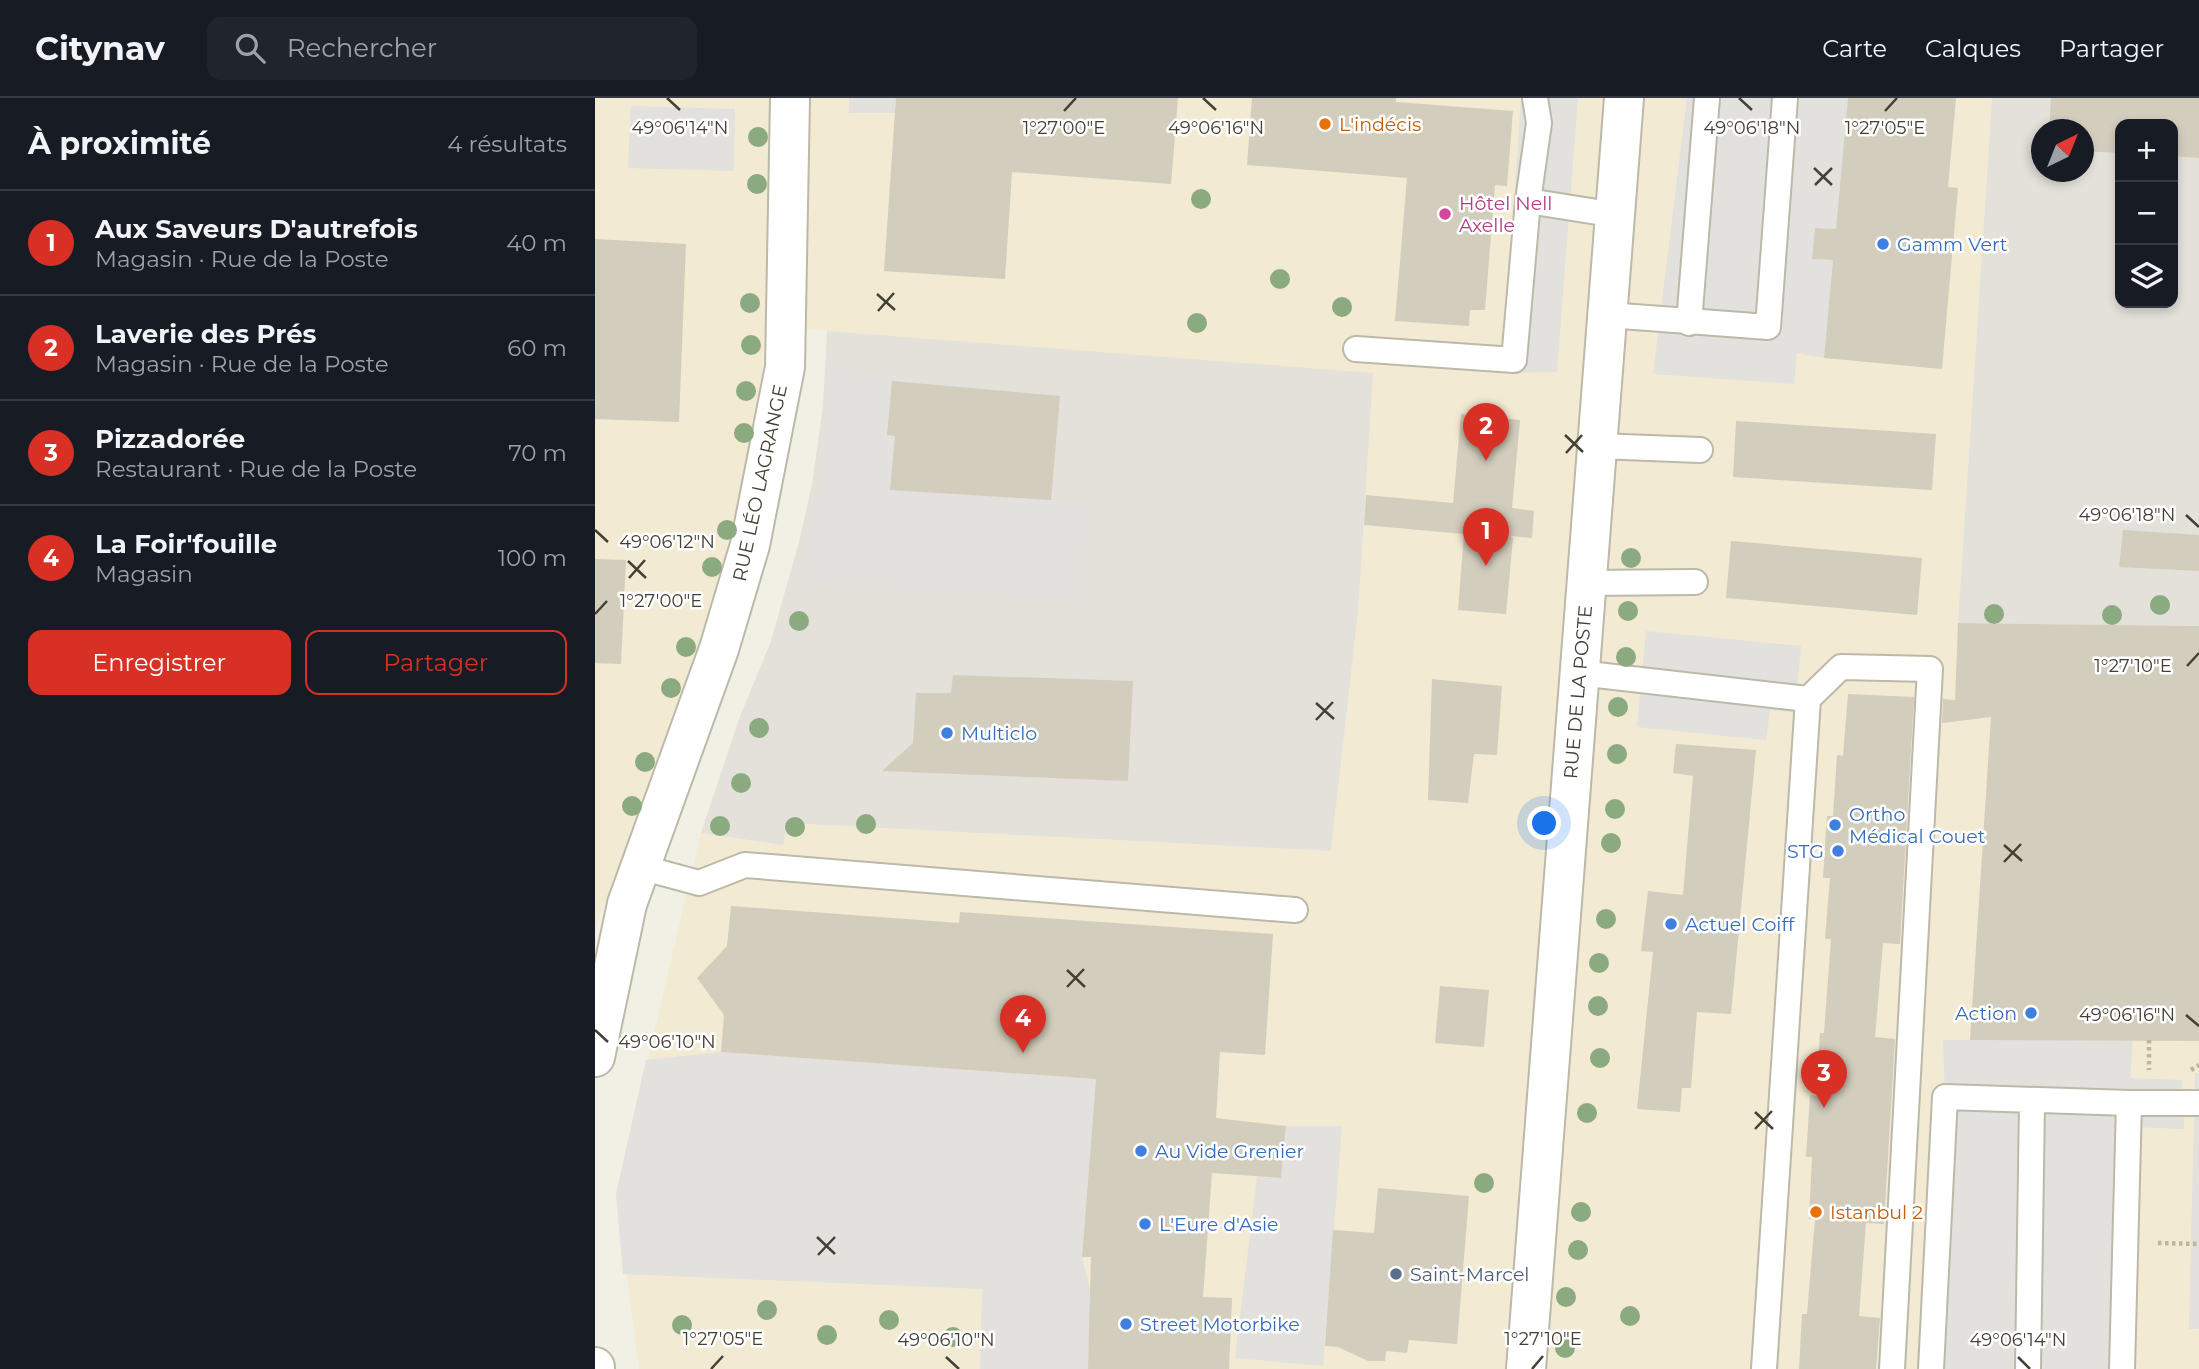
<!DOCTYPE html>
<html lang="fr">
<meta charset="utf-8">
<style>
body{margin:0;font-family:Montserrat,sans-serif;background:#20242c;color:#f1f3f6}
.controls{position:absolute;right:21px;top:21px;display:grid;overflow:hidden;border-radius:14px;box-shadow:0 4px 10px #0003}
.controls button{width:63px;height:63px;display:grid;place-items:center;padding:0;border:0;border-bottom:2px solid #363941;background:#171b24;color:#f1f3f6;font:35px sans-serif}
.compass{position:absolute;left:1436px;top:21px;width:63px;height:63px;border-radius:50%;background:#171b24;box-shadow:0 4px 10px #0003;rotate:43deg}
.you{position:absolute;left:950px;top:726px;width:24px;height:24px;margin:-18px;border:5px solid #fff;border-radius:50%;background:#1a73e8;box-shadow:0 0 0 10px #1a73e833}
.badge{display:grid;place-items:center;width:46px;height:46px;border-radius:50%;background:#d93025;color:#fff;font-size:23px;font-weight:700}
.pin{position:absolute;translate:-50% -58px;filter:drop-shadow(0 2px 4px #0008)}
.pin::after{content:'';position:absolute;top:37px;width:24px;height:21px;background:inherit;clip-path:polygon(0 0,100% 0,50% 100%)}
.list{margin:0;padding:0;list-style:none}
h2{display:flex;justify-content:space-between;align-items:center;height:91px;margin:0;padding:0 28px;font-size:30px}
h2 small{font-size:23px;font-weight:400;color:#9ea1a6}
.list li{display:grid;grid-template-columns:46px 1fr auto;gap:21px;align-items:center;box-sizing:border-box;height:105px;padding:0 28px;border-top:2px solid #363941}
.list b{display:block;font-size:26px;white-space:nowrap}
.list p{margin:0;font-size:23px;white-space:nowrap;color:#9ea1a6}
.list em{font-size:23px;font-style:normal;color:#9ea1a6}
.actions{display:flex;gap:14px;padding:21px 28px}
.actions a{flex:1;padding:16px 0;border:2px solid #d93025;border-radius:14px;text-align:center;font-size:24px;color:#d93025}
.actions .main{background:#d93025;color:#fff}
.icon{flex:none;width:38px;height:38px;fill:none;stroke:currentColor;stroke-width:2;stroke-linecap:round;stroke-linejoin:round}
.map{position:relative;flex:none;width:1604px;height:1271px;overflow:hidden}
header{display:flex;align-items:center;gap:42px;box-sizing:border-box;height:98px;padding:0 35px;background:#171b24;border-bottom:2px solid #363941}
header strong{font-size:33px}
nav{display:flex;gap:38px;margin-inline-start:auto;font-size:24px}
.search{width:490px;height:63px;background:#20242c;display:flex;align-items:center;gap:18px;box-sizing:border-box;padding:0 24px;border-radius:14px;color:#9ea1a6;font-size:26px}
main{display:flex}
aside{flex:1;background:#171b24}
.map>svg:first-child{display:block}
.commercial{fill:#f2ead2}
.industrial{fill:#e3e1da;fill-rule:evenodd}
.parking{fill:#e2e1dd}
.building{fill:#d2cdbc}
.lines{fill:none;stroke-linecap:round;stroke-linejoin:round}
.lane-casing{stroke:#bcb9a9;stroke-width:28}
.street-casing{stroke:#bcb9a9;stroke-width:42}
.path{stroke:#bcb79b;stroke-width:4.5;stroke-dasharray:3.5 3.5;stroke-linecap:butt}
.lane{stroke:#fff;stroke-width:24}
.street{stroke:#fff;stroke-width:38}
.tree{fill:#8caa80}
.ticks{fill:none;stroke:#434035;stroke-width:2.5}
.food-dot{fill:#e8710a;stroke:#fff;stroke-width:2.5}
.hotel-dot{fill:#d1479c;stroke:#fff;stroke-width:2.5}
.shop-dot{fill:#3f7fe0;stroke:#fff;stroke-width:2.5}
.service-dot{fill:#5c6f8a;stroke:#fff;stroke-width:2.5}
.labels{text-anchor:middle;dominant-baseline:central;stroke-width:5;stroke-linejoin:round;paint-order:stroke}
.food-label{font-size:19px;fill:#c56008;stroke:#fff;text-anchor:start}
.hotel-label{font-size:19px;fill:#b23c85;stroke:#fff;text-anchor:start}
.shop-label{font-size:19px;fill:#366cbe;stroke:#fff;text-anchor:start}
.street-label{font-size:19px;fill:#434035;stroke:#fff}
.service-label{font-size:19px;fill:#4e5e75;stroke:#fff;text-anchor:start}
.ticks-label{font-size:18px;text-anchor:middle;fill:#434035;stroke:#fff;stroke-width:5;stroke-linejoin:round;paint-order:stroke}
</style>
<header>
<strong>Citynav</strong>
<div class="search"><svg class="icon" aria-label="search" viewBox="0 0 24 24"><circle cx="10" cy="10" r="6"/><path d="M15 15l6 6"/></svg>Rechercher</div>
<nav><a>Carte</a><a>Calques</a><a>Partager</a></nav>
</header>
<main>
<aside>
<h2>À proximité<small>4 résultats</small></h2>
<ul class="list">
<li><span class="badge">1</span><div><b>Aux Saveurs D'autrefois</b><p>Magasin · Rue de la Poste</p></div><em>40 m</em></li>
<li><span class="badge">2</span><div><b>Laverie des Prés</b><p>Magasin · Rue de la Poste</p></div><em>60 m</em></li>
<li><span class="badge">3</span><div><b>Pizzadorée</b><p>Restaurant · Rue de la Poste</p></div><em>70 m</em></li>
<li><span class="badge">4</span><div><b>La Foir'fouille</b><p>Magasin</p></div><em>100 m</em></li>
</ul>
<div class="actions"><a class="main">Enregistrer</a><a>Partager</a></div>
</aside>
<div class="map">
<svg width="1604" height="1271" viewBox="0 0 1604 1271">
<rect width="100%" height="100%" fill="#f1f0e5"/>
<!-- commercial -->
<path class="commercial" d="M0 0H1397L1363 525 1604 528V1271H44L21 1096 106 735 188 747 192 725 736 753 763 514 777 276 170 228 167 275 154 378 102 550 0 832Z"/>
<!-- industrial -->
<path class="industrial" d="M1397 0H1604V528L1363 525ZM1525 26H1578V205H1525ZM1447 32H1489V74H1447Z
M232 233 778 275 763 514 736 753 192 725 188 747 106 735 144 621 176 543 204 444 217 387 228 308Z"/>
<!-- parking -->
<path class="parking" d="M254 0H301L300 15H254Z
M926 0H983L962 274 908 275Z
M1092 0H1253L1241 131 1220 130 1217 161 1238 162 1229 260 1202 255 1199 286 1058 276Z
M36 8 140 11 139 73 33 70Z
M234 269 298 276 292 337 300 338 295 392 495 405 486 499 235 489 205 476 228 372Z
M1051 533 1206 548 1200 614 1175 612 1171 642 1042 629Z
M1538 941 1535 980 1587 982 1589 1031 1537 1029 1527 1271H1336L1350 999 1348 942Z
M126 954 501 981 487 1159 496 1194 493 1271H385L387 1191 28 1176 21 1096 51 962Z
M1600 975H1604V1231H1594Z
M691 1028H747L728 1268 640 1260 662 1079 686 1080Z"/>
<!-- building -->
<path class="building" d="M301 0H583L576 86 417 74 410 181 289 173Z
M657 0H801V4L918 13 912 88 900 87 890 212H875L874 228 800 223 812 80 652 67Z
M1253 0H1361L1353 89 1363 90 1347 271 1229 260 1238 162 1217 161 1220 130 1241 131Z
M1456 0H1604V60L1578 58V26H1525V55L1488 53V32H1454Z
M0 141 91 146 84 324 0 321Z
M297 283 465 298 456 402 295 392 300 338 292 337Z
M866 316 925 322 917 410 939 413 937 440 915 438 918 440 911 516 863 512 869 436 769 427 771 397 858 405Z
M1141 323 1341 336 1337 392 1138 379Z
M1528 432 1604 437V473L1524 469Z
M1136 443 1327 460 1322 517 1131 500Z
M0 461 31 462 26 566 0 565Z
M1363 525 1604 528V943L1375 942 1396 619 1347 625 1348 601 1360 602Z
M358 577 538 583 533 683 287 673 318 645 321 595H356Z
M837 581 907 588 902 657 879 656 873 705 833 702Z
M1253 596 1319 599 1305 846 1288 845 1280 939 1300 941 1289 1126 1271 1125 1264 1218 1285 1220 1281 1271H1204L1207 1216H1212L1220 1121H1214L1217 1059H1211L1215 997 1221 998 1225 935H1229L1236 841H1230L1235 780H1228L1232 718H1238L1242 657 1248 658Z
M1081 646 1161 652 1136 916 1102 914 1096 990H1087L1085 1014 1042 1011 1058 854 1046 853 1053 793 1088 797 1098 678 1078 675Z
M136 808 364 825 365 814 678 836 670 957 625 954 621 1020 691 1028 686 1080 617 1075 608 1199 637 1200 634 1271H493L496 1159H487L501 981 126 954 129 917 102 880 132 848Z
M845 888 894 892 889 949 840 945Z
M783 1090 874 1098 862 1246 814 1242 812 1255 791 1253 790 1263H773L743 1249 730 1248 738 1132 779 1135Z"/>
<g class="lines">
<defs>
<path id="lane" d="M933 103 1021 117
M1013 217 1173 229 1190 0
M1094 225 1112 0
M761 251 919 262 933 103 944 25 940 0
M1003 348 1105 352
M992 485 1100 484
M984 575 1213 601 1169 1271
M1213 601 1246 569 1335 571 1297 1271
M45 769 104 785 150 767 700 812
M1534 1005H1604
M1336 1271 1350 999 1534 1005 1527 1271
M1433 1271 1437 1004"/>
<path id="street" d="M0 959 32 806 124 551 155 447 190 269 195 0
M0 1269V1271
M931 1271 1029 0"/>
</defs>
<!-- lane casing -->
<use href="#lane" class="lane-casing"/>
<!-- street casing -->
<use href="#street" class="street-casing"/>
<!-- path -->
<path class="path" d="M1554 942V972
M1596 972 1604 967
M1563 1145 1604 1146"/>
<!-- lane -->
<use href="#lane" class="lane"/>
<!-- street -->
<use href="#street" class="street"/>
</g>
<!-- trees -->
<g class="tree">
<circle cx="163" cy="39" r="10"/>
<circle cx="162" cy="86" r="10"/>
<circle cx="606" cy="101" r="10"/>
<circle cx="685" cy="181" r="10"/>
<circle cx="155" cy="205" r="10"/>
<circle cx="747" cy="209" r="10"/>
<circle cx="602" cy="225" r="10"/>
<circle cx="156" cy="247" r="10"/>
<circle cx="151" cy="293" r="10"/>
<circle cx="149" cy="335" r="10"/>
<circle cx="132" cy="432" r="10"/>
<circle cx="1036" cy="460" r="10"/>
<circle cx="117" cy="469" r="10"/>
<circle cx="1565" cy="507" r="10"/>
<circle cx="1033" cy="513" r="10"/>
<circle cx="1399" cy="516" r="10"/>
<circle cx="1517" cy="517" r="10"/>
<circle cx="204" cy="523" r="10"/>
<circle cx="91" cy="549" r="10"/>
<circle cx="1031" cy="559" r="10"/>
<circle cx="76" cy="590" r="10"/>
<circle cx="1023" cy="609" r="10"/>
<circle cx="164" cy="630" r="10"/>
<circle cx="1022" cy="656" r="10"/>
<circle cx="50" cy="664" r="10"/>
<circle cx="146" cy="685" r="10"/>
<circle cx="37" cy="708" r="10"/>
<circle cx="1020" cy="711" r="10"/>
<circle cx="271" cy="726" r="10"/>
<circle cx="125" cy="728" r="10"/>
<circle cx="200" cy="729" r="10"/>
<circle cx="1016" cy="745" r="10"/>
<circle cx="1011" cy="821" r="10"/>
<circle cx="1004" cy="865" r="10"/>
<circle cx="1003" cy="908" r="10"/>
<circle cx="1005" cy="960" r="10"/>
<circle cx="992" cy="1015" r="10"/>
<circle cx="889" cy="1085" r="10"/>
<circle cx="986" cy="1114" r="10"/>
<circle cx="983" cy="1152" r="10"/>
<circle cx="971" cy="1199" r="10"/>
<circle cx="172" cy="1212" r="10"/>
<circle cx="1035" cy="1218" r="10"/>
<circle cx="294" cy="1222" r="10"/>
<circle cx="87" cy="1227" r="10"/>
<circle cx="232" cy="1237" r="10"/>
<circle cx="358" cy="1239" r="10"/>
<circle cx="970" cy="1250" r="10"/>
</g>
<!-- ticks -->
<path class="ticks" d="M72 0 85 12M608 0 621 12M1144 0 1157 12M469 13 481 0M1290 13 1302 0M1219 70 1237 87M1220 87 1237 70M282 196 300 212M283 213 299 195M970 337 988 354M971 355 987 337M1591 417 1604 429M0 432 13 444M33 463 51 480M34 480 50 462M0 516 12 503M1592 568 1604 555M721 605 739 621M721 622 738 604M1409 747 1427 763M1409 764 1426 746M472 872 490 889M472 889 489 871M1591 917 1604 928M0 932 13 944M1160 1014 1178 1031M1160 1031 1177 1013M222 1139 240 1156M223 1157 240 1139M351 1259 364 1271M1423 1259 1435 1271M116 1271 128 1258M937 1271 948 1258"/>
<!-- markers -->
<g class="food-dot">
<circle cx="730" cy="26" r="7"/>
<circle cx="1221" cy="1114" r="7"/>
</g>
<circle class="hotel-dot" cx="850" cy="116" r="7"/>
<g class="shop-dot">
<circle cx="1288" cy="146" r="7"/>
<circle cx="352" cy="635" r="7"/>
<circle cx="1240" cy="727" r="7"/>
<circle cx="1243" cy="753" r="7"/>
<circle cx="1076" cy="826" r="7"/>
<circle cx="1436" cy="915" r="7"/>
<circle cx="546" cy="1053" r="7"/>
<circle cx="550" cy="1126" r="7"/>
<circle cx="531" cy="1226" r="7"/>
</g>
<circle class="service-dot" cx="801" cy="1176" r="7"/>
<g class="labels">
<!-- food labels -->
<g class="food-label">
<text x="744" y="26">L'indécis</text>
<text x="1235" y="1114">Istanbul 2</text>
</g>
<!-- hotel labels -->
<g class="hotel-label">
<text x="864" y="105">Hôtel Nell<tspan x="864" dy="22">Axelle</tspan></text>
</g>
<!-- shop labels -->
<g class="shop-label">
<text x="1302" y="146">Gamm Vert</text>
<text x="366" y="635">Multiclo</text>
<text x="1254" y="716">Ortho<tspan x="1254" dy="22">Médical Couet</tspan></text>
<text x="1229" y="753" text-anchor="end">STG</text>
<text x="1090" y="826">Actuel Coiff</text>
<text x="1422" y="915" text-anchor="end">Action</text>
<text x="560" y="1053">Au Vide Grenier</text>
<text x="564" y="1126">L'Eure d'Asie</text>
<text x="545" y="1226">Street Motorbike</text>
</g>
<!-- street labels -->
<g class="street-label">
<text transform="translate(165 385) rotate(-78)">RUE LÉO LAGRANGE</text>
<text transform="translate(983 594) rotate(-85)">RUE DE LA POSTE</text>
</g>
<!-- service labels -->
<g class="service-label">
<text x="815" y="1176">Saint-Marcel</text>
</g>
</g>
<g class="ticks-label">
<text x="1157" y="36">49°06'18"N</text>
<text x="85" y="36">49°06'14"N</text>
<text x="621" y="36">49°06'16"N</text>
<text x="469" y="36">1°27'00"E</text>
<text x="1290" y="36">1°27'05"E</text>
<text x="1532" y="423">49°06'18"N</text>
<text x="72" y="450">49°06'12"N</text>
<text x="66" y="509">1°27'00"E</text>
<text x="1538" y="574">1°27'10"E</text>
<text x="1532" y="923">49°06'16"N</text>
<text x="72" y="950">49°06'10"N</text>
<text x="128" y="1247">1°27'05"E</text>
<text x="948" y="1247">1°27'10"E</text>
<text x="351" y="1248">49°06'10"N</text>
<text x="1423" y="1248">49°06'14"N</text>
</g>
</svg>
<div class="controls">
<button>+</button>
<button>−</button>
<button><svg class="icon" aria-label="layers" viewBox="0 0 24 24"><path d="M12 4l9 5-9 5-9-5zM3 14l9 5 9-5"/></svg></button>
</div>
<svg class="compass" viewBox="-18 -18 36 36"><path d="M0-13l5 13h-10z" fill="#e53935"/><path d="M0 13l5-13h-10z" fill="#9ea1a6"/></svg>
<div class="you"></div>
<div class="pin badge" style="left:891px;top:468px">1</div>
<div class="pin badge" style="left:891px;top:363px">2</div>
<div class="pin badge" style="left:1229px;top:1010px">3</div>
<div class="pin badge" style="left:428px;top:955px">4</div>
</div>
</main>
